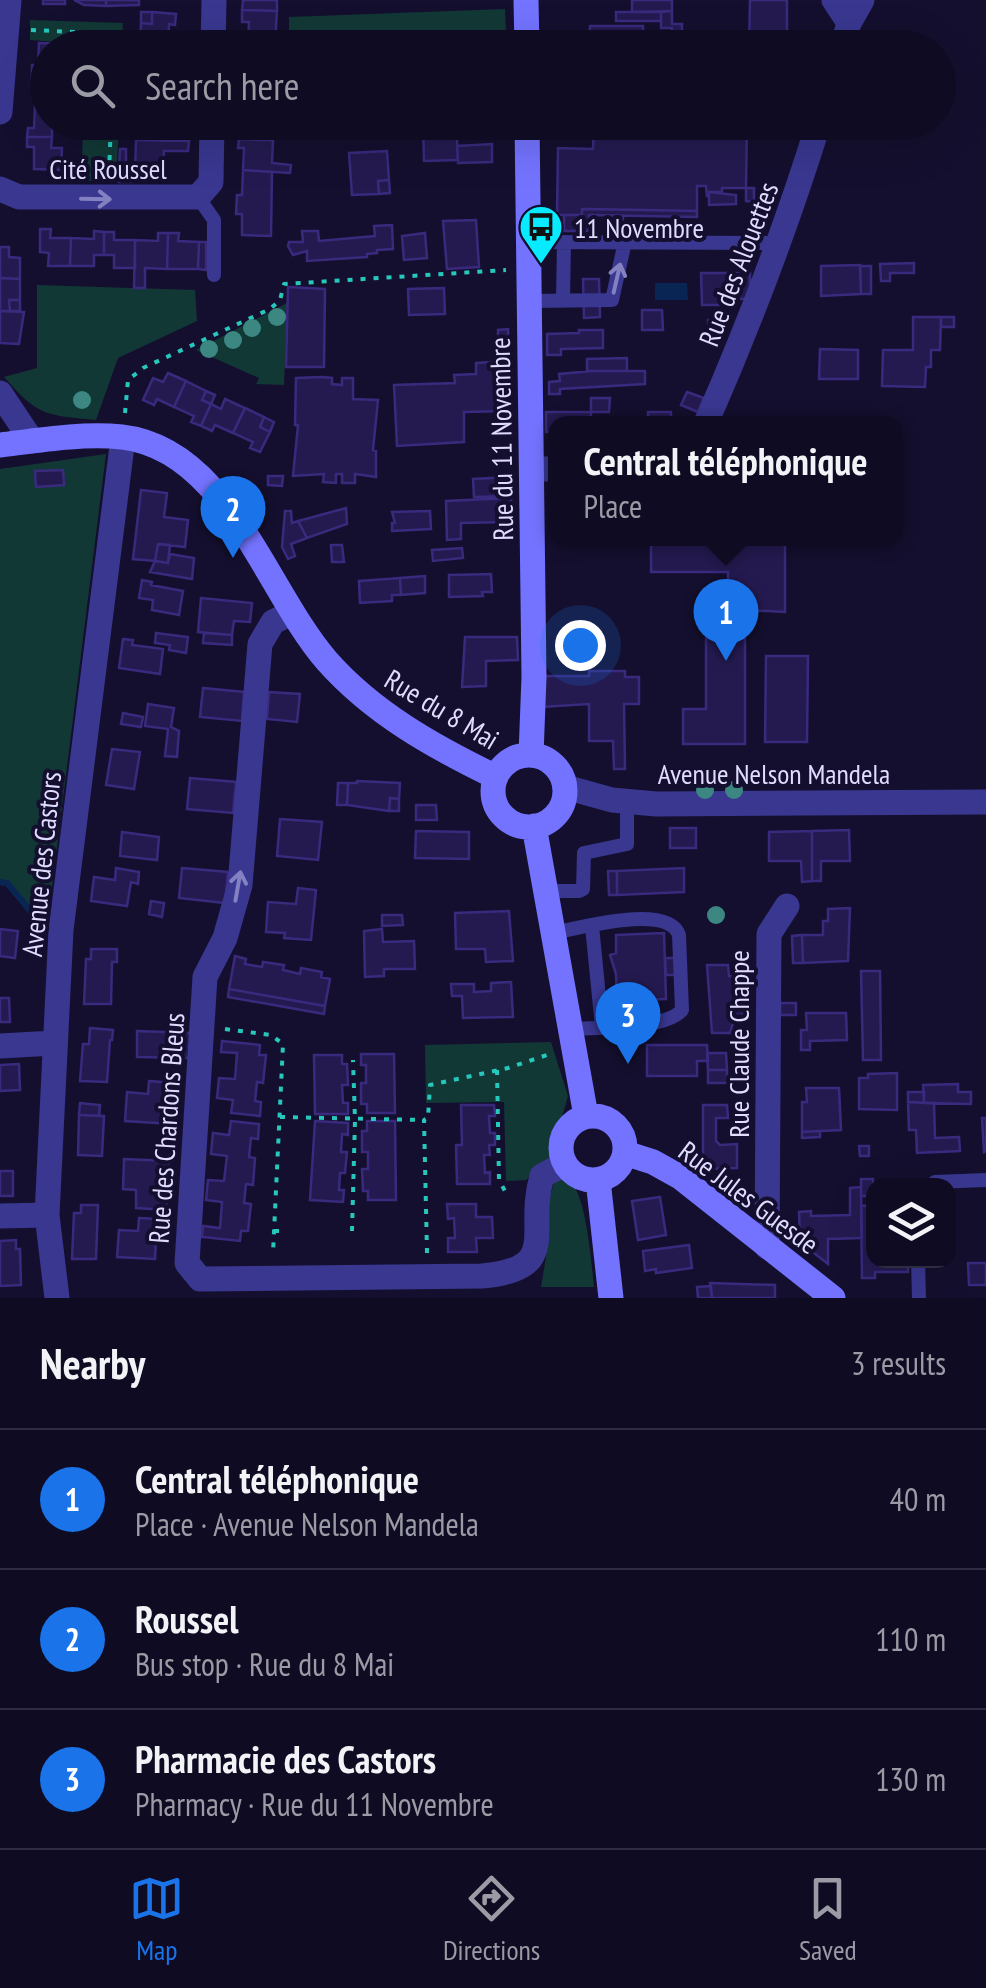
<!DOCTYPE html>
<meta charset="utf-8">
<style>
body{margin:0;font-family:"PT Sans Narrow",sans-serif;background:#1d192f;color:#f1f3f6}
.controls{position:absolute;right:30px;bottom:30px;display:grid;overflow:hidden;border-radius:20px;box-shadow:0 10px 40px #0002}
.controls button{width:90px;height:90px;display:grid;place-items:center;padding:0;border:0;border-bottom:2px solid #2f2b40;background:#0f0b22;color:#f1f3f6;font:50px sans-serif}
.you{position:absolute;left:580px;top:645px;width:35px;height:35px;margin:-25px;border:8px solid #fff;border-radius:50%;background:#1a73e8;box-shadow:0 0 0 15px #1a73e833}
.badge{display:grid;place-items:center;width:65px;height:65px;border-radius:50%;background:#1a73e8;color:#fff;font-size:32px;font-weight:700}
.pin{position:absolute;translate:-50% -82px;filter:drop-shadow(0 2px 5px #0008)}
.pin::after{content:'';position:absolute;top:52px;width:35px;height:30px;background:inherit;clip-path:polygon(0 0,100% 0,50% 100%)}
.popup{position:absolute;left:548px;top:416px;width:355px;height:130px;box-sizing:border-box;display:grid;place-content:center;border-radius:20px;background:#0f0b22;filter:drop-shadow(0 2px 8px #0005);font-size:32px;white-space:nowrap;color:#9b9ba5}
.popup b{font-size:38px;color:#f1f3f6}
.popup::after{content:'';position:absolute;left:50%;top:100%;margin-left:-20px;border:20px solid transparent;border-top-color:#0f0b22}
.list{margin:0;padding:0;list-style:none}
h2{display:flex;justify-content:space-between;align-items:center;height:130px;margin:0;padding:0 40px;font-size:42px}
h2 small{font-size:32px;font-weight:400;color:#9b9ba5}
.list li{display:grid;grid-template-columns:65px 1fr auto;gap:30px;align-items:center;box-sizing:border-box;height:140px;padding:0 40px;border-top:2px solid #2f2b40}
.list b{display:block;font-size:38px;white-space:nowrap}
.list p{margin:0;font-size:32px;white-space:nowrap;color:#9b9ba5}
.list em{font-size:32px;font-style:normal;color:#9b9ba5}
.icon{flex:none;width:55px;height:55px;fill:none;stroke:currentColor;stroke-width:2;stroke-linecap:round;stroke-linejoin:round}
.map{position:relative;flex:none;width:986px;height:1298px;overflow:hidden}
.search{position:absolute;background:#0f0b22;box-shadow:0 10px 40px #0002;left:30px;right:30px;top:30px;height:110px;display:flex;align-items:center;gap:25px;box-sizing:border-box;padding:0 35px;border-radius:55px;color:#9b9ba5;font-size:38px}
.sheet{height:550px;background:#0f0b22}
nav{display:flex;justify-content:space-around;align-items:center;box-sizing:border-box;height:140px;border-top:2px solid #2f2b40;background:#0f0b22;font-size:28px;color:#9b9ba5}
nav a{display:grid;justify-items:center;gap:5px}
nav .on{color:#1a73e8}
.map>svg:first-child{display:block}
.green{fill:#123836}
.water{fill:#082553}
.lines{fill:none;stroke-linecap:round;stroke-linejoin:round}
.stream{stroke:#082553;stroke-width:6}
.building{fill:#241a50;stroke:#392a7e;stroke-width:2.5}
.path{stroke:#27c8bc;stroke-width:4;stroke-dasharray:5 8;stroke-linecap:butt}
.lane{stroke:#393790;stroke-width:14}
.street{stroke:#393790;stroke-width:25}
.secondary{stroke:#7473ff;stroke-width:25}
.tree{fill:#3c8781}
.oneway{stroke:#8481c2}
.labels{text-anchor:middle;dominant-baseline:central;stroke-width:8;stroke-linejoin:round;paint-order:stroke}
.street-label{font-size:28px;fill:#dfdcff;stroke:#140f2e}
.poi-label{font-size:28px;fill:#dfdcff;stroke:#140f2e;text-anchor:start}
</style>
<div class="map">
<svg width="986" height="1298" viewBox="0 0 986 1298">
<rect width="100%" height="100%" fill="#140f2e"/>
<!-- green -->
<path class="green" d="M505 9 506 31 433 33 432 47H289V17Z
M30 20 123 23 122 47H85L84 44 30 40Z
M83 123H119L116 182 75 180 82 165Z
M37 285 195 290 197 321 118 358 96 420C45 415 38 416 4 377L37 368Z
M287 303 284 385 256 384 259 378 196 350Z
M106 454 46 935 6 886 0 885V469Z
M551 1042 568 1096 551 1156 526 1180 506 1181 504 1102 426 1103 425 1045Z
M557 1180C564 1180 567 1179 572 1184 586 1197 592 1266 594 1287H541L549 1239V1201L554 1182Z"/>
<!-- water -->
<path class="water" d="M655 283H687L688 300H655Z"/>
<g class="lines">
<!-- stream -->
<path class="stream" d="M0 882 7 883 45 928"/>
</g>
<!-- building -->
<path class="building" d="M43 0H65V4H43Z
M74 0H106V6L84 5Z
M106 0H139V5L106 6Z
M243 0H277V11L242 10Z
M632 0H672V11L632 12Z
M750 0H787V48H749Z
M242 10 277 11 275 43 248 42 249 22H242Z
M672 11V24H682V38H719V48H672V28H661V12Z
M141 12H152V24L141 23Z
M152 12 176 14 175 25 169 24 168 46 140 45 141 23 152 24Z
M616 12H661V21H616Z
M590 26H643V48H589Z
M506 34 507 48H463V35Z
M248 42 275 43V48H248Z
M39 43 69 44V48H48V74L32 73V65H38Z
M32 73 48 74V106H37L38 84H31Z
M35 106H48V122H64L63 129 52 128V137H27L28 128H34Z
M137 122H165V132H173V141L136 140Z
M245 122H273V127L262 128V140L239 139V127H245Z
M423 122H456L458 160 424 161Z
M594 122H747L746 188H722V192H709L707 197 706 186H697V211L582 209V215H557L558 148 593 149Z
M273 127V140H262V128Z
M27 137H52L51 148H62L61 170 34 169V147H27Z
M239 139 273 140 272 163 291 165 290 173 243 170 244 148H238Z
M136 140 189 141 188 151H164L163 174H135Z
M492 144V162L458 163 457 146Z
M120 149H126V168H119Z
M387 151 389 180 378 181 379 194 352 195 349 153Z
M119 168H126L125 175H133L132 182H119Z
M243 170 272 172 271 236 242 235V214H236L237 195H242Z
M389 180 390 193 379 194 378 181Z
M746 188H754V202L746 201Z
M709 192 736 195V204L709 205Z
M582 209H589L697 211V217L589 215 588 231H564V215H582Z
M614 218H623V231H614Z
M476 220 479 267 447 269 443 221Z
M392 225 393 249 377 250V253L367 254V257L307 261V251L293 255 288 246 289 242H303L302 231H318L319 241 375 236 374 226Z
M40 229H51L50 238H71L70 266H48L49 253 40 252Z
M94 231 104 232V255H94V266H70L71 238 94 239Z
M104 232H114V240H135V268H114V255H104Z
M158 233H168L167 269 145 268V288H134L135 240 158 241Z
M168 233H179L178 241 199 242 198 269H167Z
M425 233 427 258 404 260 402 236Z
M199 242H206V270L198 269Z
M0 247H9V257L20 258V279L0 278Z
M914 263V273H890V281H881L880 264Z
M860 265 861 294 821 296V266Z
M860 266H871V294H861Z
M701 273H750V299H719V305H702Z
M0 278 20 279V300H9L10 311H0Z
M583 279H599L600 317 584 318Z
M288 287 325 289 324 367H286Z
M444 288 445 314 409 315 408 289Z
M9 300H20V311H10Z
M642 310H662L663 330H642Z
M0 311 24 312 19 344 0 343Z
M913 317H941L940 350H931V367H926L925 387 882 386 883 350H913Z
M941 317H954V327H941Z
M708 320H721V331H708Z
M508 329 509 349H498V330Z
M579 330H603V348L561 349V355H547V334L579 333Z
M820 349 858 350V379H819Z
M627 358V371H587V359Z
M509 361 510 411 464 412V442L397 446 394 385 455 383 454 375 476 374V363Z
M592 371H645V384L560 389V394H549V382L560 381 559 374Z
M168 373 186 381 174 407 157 399 154 405 143 400 153 378 163 382Z
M322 377 332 378V384L342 385V378H353V399L378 400 373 450 376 451V477L355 474V483H342V474H336V483L323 482 324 474 293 476 298 425H295L296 378Z
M186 381 206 391 202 400 211 404 201 426 191 422 194 416 174 407Z
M206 391 215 395 211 404 202 400Z
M687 392 704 398 698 412 681 405Z
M591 398H610L609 412H591Z
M225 399 245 408 233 433 215 425 212 431 201 426 211 404 221 409Z
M245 408 264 417 260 427 270 432 260 452 250 448 253 442 233 433Z
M546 412H591V423H556V432H546Z
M648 412H671V423H648Z
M264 417 274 422 270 432 260 427Z
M63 470 64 485 36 487 35 471Z
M268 476H283L282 486 268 485Z
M511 477V496L474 497 473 479Z
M141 490 167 493 164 517 188 520 185 547 158 544 155 561 133 559Z
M511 498 512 522 461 523V539L447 540 446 501Z
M346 508 347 524 307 538 298 521Z
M285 511H291L292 523 298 521 307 538 291 544 295 556 288 559 282 547Z
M430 511 431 529 392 531V523H395L392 512Z
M651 538H785V612L745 610V744H683V709H706V593H728V572H651Z
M158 544 170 545 168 563 155 561Z
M331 545H342L344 562H332Z
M462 548 463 558 433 561 432 550Z
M170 554 194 558 192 579 150 572 155 561 168 563Z
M491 574 492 592H482L483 596 449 597V575Z
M425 576V593L401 595 400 578Z
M400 578 401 595H392V601L360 603 359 581Z
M142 580 152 582 151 585 183 591 179 615 152 610 153 600 139 598Z
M201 598 252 603 250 622 234 621 232 635 198 632Z
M156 633 188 637 186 653 169 650 170 645 155 643Z
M204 633 232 635V645L203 643Z
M465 637H517L518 660 486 661V686L462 687Z
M123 639 133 640 132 645 163 649 160 674 119 668Z
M766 656H808L807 742H765Z
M589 671H625V677H639V704H624L625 769H614L613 741H589V704L542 707V676H589Z
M203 688 244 692 242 721 200 717Z
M269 692 300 694 297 722 267 719Z
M148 704 174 708 171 727 179 731 177 757 165 756 168 729 145 726Z
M123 713 143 717 141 727 121 724Z
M112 749 140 752 134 789 106 785Z
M190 778 236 782 233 813 187 809Z
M357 781 400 783 399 799 390 798 389 811 347 805 348 783H357Z
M338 783H348L347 805H337Z
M390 798 399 799V811H389Z
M416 805H436L437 820H416Z
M280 819 322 822 318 860 277 856Z
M670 828H696V848H670Z
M849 830 850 861H821V881H812V831Z
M416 831 469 832V859L415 858Z
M812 831V881L802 882 801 861H769V832Z
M122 832 159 837 157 860 120 856Z
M116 868 139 872 138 884 131 882 127 906 91 901 94 877 115 880Z
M182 868 228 872 225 903 179 898Z
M684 868V892L617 895V871Z
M608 871H617V895H609Z
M298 888 316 890 311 940 284 938 285 933 266 932 268 902 296 904Z
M151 901 164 903 162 917 149 914Z
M850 908 848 961 803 963 802 935H823V921H828V909Z
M509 911 513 961 486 962 485 949H456L455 913Z
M382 915H402L403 925 382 926Z
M0 929 18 931 15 958 0 956Z
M382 929 383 942 414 941 415 969H384V976L365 977 364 931Z
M664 933 666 999 617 1001 616 974 610 955 616 953V935Z
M802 935 803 963H793L792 936Z
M91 949H117V962H112L111 1004H84L86 959H91Z
M235 956 246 959 245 964 262 967 263 962 284 965 283 970 300 974 301 968 322 972 321 977 330 979 325 1006 229 989Z
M665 958H675L676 975H666Z
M707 965H728L729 976H742L743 1020H734L730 1033H712Z
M861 971H880L881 1060H863Z
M511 982 513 1017 463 1018 462 996H452L451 984H474V992L491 991V983Z
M229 989 325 1006 324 1014 228 997Z
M0 998H9L10 1022H0Z
M780 1003H796V1015H780Z
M806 1013H846L847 1040 810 1041V1050H801V1030H807Z
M90 1028 113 1030 112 1040H110L107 1082 80 1081 83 1044H89Z
M137 1031 192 1033 191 1058 137 1057Z
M222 1041 260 1045 259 1055H266L263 1083 257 1082 255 1101 261 1102 260 1116 231 1113 233 1100 217 1098 219 1078 235 1079 237 1053 221 1052Z
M647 1045H707L708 1061H697V1076H647Z
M707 1053H726L727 1070H708Z
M361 1054H394L395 1113H367V1104H361V1083H366V1065H361Z
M314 1055H342V1064H347L348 1085H342L343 1103H348V1114H315Z
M19 1064 20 1090 0 1091V1065Z
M708 1070H727V1083H708Z
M897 1073V1110L859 1109V1078H868V1074Z
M149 1081 174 1083 171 1124 125 1121 127 1092 148 1094Z
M958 1084V1092H971V1104L924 1103 923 1085Z
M806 1088H839L841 1130 802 1132V1102H807Z
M908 1092H924V1103L908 1102Z
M908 1102 934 1103 935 1138 959 1137 960 1151 917 1153 916 1130H909Z
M80 1103 100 1105 99 1116 79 1115Z
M461 1105H494L495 1116H489L490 1133H495V1145H489L490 1155H484L485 1173 490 1172V1184H457L456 1145H462Z
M703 1105H727L728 1118H716V1141L720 1145 737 1144V1168L703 1169Z
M79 1115 104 1116 102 1156 78 1155Z
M982 1118H986V1151L984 1152Z
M231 1121 259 1124 258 1139 251 1138 249 1157 255 1158 253 1185 246 1184 244 1203 251 1204 248 1231H241L240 1241 202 1237 203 1226 220 1228 222 1202 206 1200 208 1180 224 1181 227 1156 211 1154 213 1133 229 1135Z
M315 1121 348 1123V1135L342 1134 341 1152H347L345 1173H340L339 1190H344L343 1202 310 1200Z
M367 1121H395L396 1200H368V1191H363L362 1169H368V1152H362V1131H367Z
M820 1131V1137L802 1138V1132Z
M859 1146H869V1156H860Z
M124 1159 169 1161 166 1210 136 1208V1190L123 1189Z
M0 1171H13V1196H0Z
M861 1179H873V1196H861Z
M861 1187 862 1238 828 1239V1264L805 1246 804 1239H800L799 1212 811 1211V1216L850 1215V1188Z
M660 1197 666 1235 638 1240 632 1201Z
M447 1204H476V1217H492L493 1238H476L477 1252H448V1238H455L454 1218 448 1219Z
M81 1205H98L96 1259H72L74 1213H81Z
M873 1205 874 1260H908V1272H875V1278H862L861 1206Z
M139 1218 157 1219 155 1259 117 1257 119 1230 138 1231Z
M16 1240V1249H20L21 1285 0 1286V1241Z
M689 1245 692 1268 656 1273V1269L645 1271 643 1251Z
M968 1263H986V1285H969Z
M710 1283 775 1285V1298H712Z
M711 1286 712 1298H698L697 1287Z"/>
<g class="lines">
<!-- path -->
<path class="path" d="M31 30 116 34 115 48
M109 173 111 122
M125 413 128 380 143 368 270 309 280 300 284 284 506 270
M225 1029 271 1035 283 1044 273 1253
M497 1070 499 1180 506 1193
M280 1117 424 1120
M274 1231H287
M352 1231 355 1120 353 1060
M427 1253 424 1120 428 1118 430 1085 508 1068 550 1054"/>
<!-- lane -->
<path class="lane" d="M198 197 214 220V275
M528 242 779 243
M529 301 612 300 625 242
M563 301 564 242
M546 891H579L583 889 584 853 627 844V802
M592 926 602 1027
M553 933C580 928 668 903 679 935L682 1010C665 1030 597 1027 570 1029
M931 1186 935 1182 986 1180
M918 1260 919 1298"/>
<!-- street -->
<path class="street" d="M834 0 849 23
M213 48 214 0
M842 48 849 23 862 0
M0 112 9 0
M0 189 19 197H198L211 182 212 122
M0 393 32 441
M706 423C749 325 787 225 819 122
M532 469H556
M291 613 273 622 260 644 240 885 225 938 205 977 187 1263 200 1279 482 1276C563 1268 525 1233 542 1176L564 1164
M565 787 612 800 656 804 986 802
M0 1046 54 1043
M0 1216 47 1215
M767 1247 769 934 787 906
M57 1298 47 1215 61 930 123 438"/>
<!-- secondary -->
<path class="secondary" d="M526 0 527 48
M527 122 534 677 531 755
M0 445C40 440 82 433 122 437 227 449 266 591 327 661 373 713 434 747 496 777
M493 791a36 36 0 1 1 72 0a36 36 0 1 1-72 0Z
M534 826 586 1116
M561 1148a32 32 0 1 1 64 0a32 32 0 1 1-64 0Z
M625 1153 653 1162 680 1177 833 1298
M598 1180 611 1298"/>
</g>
<!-- trees -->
<g class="tree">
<circle cx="277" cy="317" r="9"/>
<circle cx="252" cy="328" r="9"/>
<circle cx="233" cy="340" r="9"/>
<circle cx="209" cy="349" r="9"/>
<circle cx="82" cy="400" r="9"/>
<circle cx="705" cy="790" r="9"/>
<circle cx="734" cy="790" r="9"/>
<circle cx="716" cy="915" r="9"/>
</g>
<!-- one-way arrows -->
<defs><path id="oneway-shaft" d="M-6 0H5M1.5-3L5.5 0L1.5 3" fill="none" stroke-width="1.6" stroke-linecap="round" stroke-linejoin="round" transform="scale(2.5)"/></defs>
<g class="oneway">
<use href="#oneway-shaft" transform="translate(96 199) rotate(1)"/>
<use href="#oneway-shaft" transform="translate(617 278) rotate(-77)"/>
<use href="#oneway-shaft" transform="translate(238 886) rotate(-80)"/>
</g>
<!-- icons -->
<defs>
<symbol id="bus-pin" viewBox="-11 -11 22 30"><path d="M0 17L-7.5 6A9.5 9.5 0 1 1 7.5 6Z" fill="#08eaff" stroke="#140f2e"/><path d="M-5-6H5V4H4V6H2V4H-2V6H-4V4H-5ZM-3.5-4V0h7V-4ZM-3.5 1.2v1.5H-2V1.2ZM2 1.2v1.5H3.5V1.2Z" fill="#111"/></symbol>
</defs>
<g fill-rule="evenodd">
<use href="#bus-pin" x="516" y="202" width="50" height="68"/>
</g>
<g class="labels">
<!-- street labels -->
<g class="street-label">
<text x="108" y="168">Cité Roussel</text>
<text transform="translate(738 264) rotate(-69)">Rue des Alouettes</text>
<text transform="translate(501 439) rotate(-91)">Rue du 11 Novembre</text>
<text transform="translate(442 709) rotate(31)">Rue du 8 Mai</text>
<text x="774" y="773">Avenue Nelson Mandela</text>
<text transform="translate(41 864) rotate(-84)">Avenue des Castors</text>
<text transform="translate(738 1044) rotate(-90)">Rue Claude Chappe</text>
<text transform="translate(166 1128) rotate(-86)">Rue des Chardons Bleus</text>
<text transform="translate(749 1197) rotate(37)">Rue Jules Guesde</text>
</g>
<!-- poi labels -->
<g class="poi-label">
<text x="574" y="227">11 Novembre</text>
</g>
</g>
</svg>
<div class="controls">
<button><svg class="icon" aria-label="layers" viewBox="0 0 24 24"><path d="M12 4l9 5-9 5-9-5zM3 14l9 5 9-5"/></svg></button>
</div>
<div class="you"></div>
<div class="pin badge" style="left:726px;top:661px">1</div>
<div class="popup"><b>Central téléphonique</b>Place</div>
<div class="pin badge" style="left:233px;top:558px">2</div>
<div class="pin badge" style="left:628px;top:1064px">3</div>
<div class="search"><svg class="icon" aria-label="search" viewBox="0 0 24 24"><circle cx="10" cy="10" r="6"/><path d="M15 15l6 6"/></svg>Search here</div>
</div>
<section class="sheet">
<h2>Nearby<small>3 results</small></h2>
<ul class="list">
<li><span class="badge">1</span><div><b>Central téléphonique</b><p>Place · Avenue Nelson Mandela</p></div><em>40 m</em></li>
<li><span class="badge">2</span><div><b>Roussel</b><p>Bus stop · Rue du 8 Mai</p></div><em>110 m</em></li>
<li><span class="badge">3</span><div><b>Pharmacie des Castors</b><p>Pharmacy · Rue du 11 Novembre</p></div><em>130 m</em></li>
</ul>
</section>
<nav>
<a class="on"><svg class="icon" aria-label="map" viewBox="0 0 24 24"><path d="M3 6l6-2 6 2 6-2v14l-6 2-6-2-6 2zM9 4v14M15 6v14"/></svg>Map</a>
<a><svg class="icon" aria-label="directions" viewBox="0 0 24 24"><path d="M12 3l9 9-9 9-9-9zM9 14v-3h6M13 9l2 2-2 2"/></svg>Directions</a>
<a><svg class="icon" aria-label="saved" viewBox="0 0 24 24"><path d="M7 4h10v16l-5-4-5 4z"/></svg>Saved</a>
</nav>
